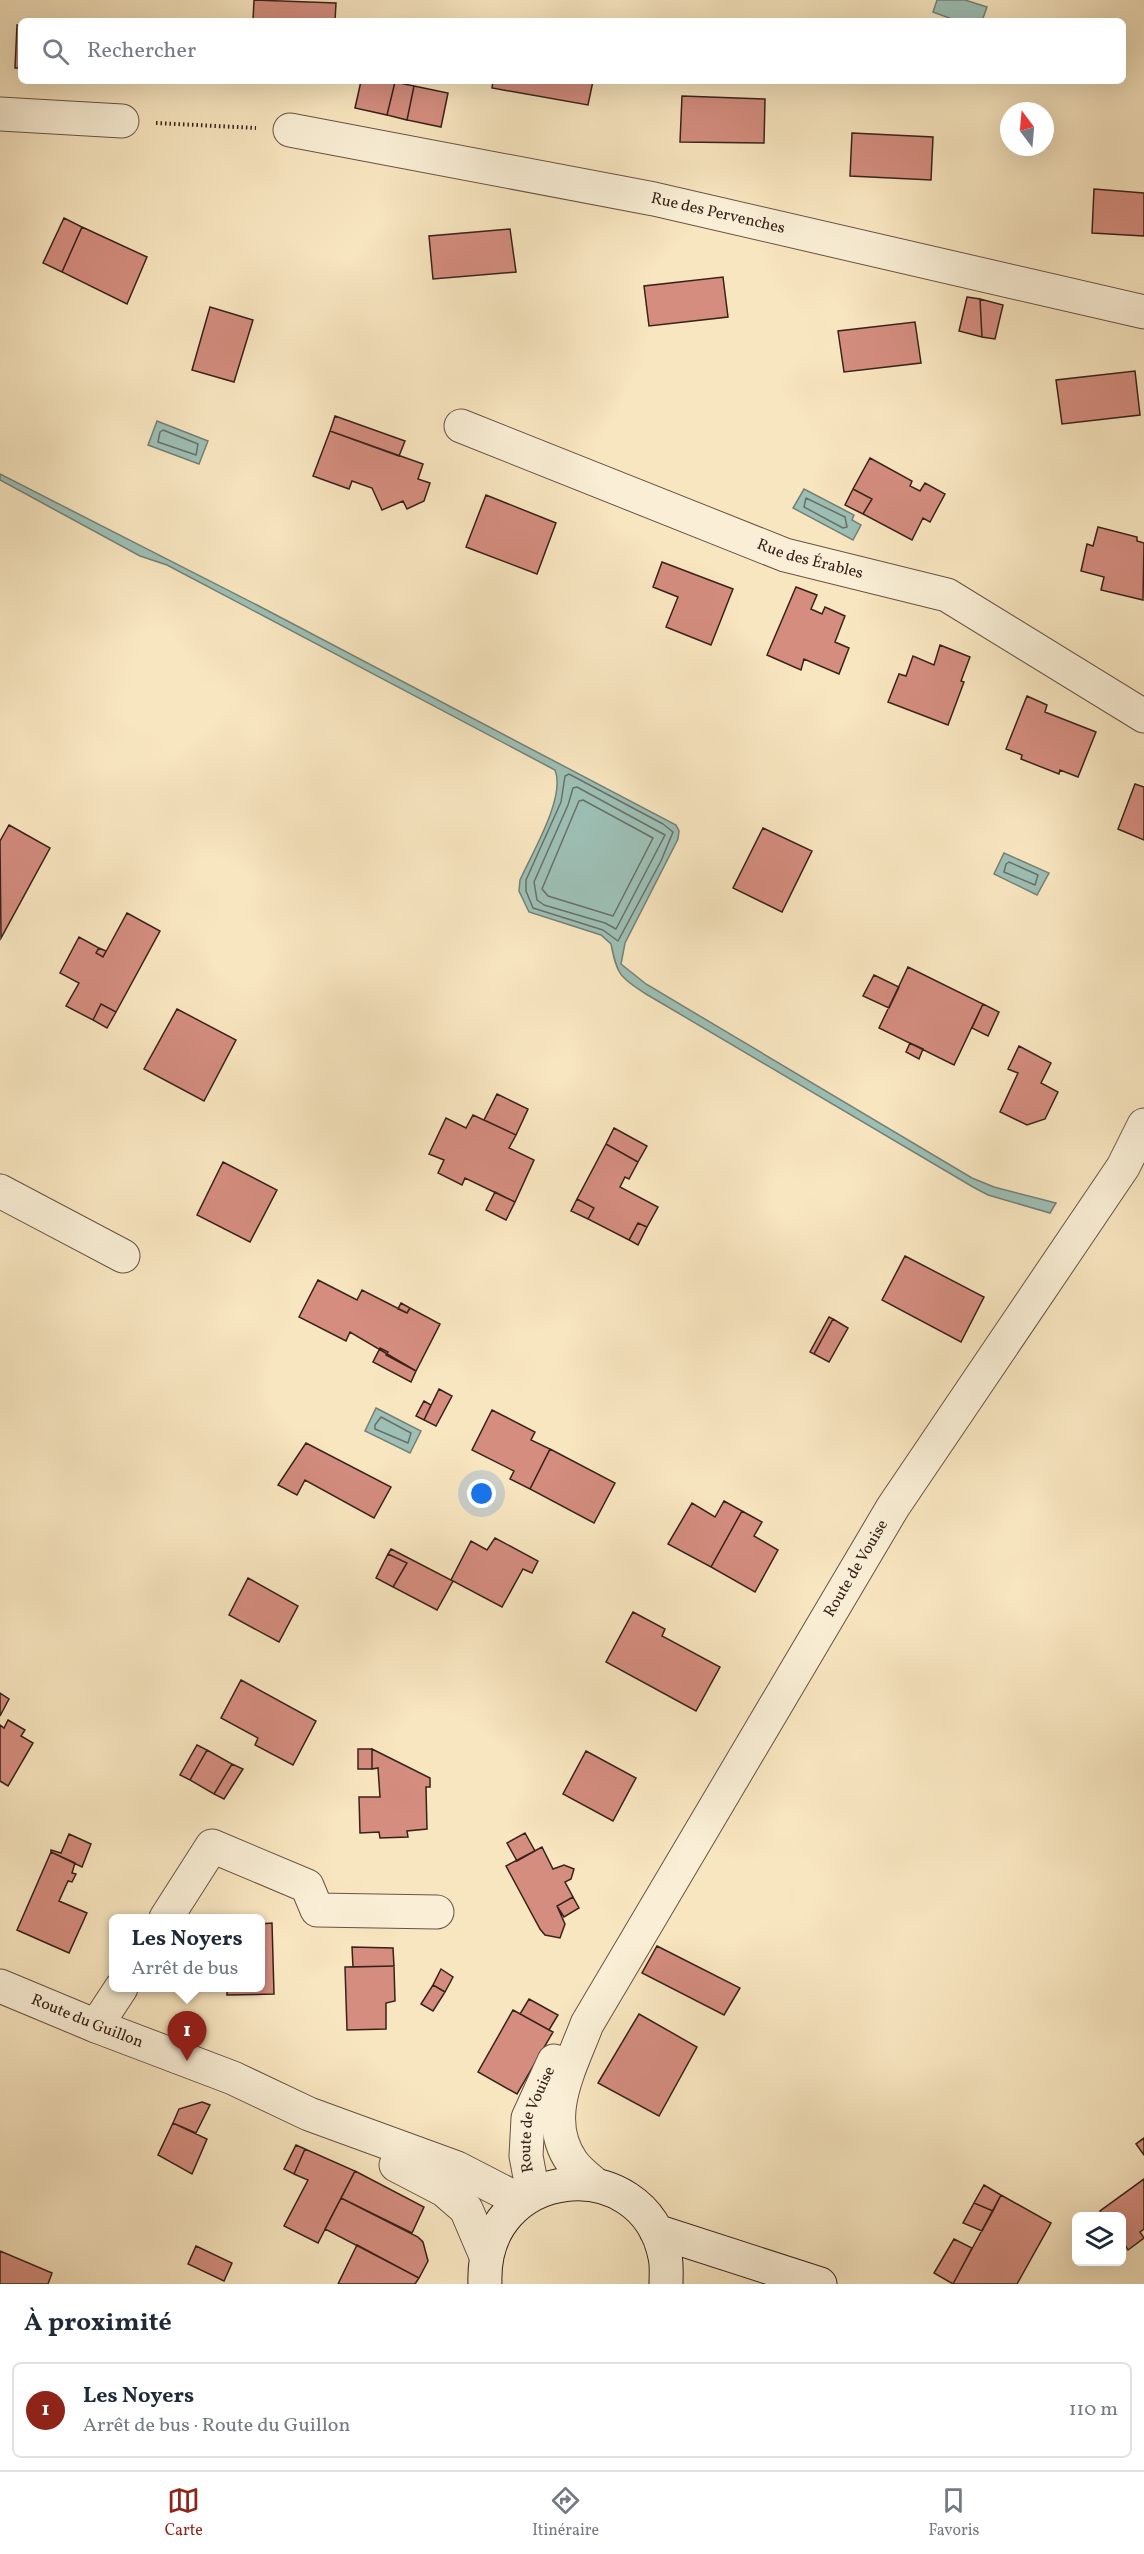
<!DOCTYPE html>
<html lang="fr">
<meta charset="utf-8">
<style>
body{margin:0;font-family:Vollkorn,serif;background:#f6f6f7;color:#1f2937}
.controls{position:absolute;right:18px;bottom:18px;display:grid;overflow:hidden;border-radius:9px;box-shadow:0 6px 24px #0002}
.controls button{width:54px;height:54px;display:grid;place-items:center;padding:0;border:0;border-bottom:2px solid #e0e1e3;background:#fff;color:#1f2937;font:30px sans-serif}
.compass{position:absolute;left:1000px;top:102px;width:54px;height:54px;border-radius:50%;background:#fff;box-shadow:0 6px 24px #0002;rotate:344deg}
.you{position:absolute;left:482px;top:1494px;width:21px;height:21px;margin:-15px;border:4px solid #fff;border-radius:50%;background:#1a73e8;box-shadow:0 0 0 9px #1a73e833}
.badge{display:grid;place-items:center;width:39px;height:39px;border-radius:50%;background:#8f2418;color:#fff;font-size:20px;font-weight:700}
.pin{position:absolute;translate:-50% -50px;filter:drop-shadow(0 2px 3px #0008)}
.pin::after{content:'';position:absolute;top:32px;width:21px;height:18px;background:inherit;clip-path:polygon(0 0,100% 0,50% 100%)}
.popup{position:absolute;left:109px;top:1914px;width:156px;height:78px;box-sizing:border-box;display:grid;place-content:center;border-radius:9px;background:#fff;filter:drop-shadow(0 2px 4px #0005);font-size:20px;white-space:nowrap;color:#747a83}
.popup b{font-size:22px;color:#1f2937}
.popup::after{content:'';position:absolute;left:50%;top:100%;margin-left:-12px;border:12px solid transparent;border-top-color:#fff}
.list{margin:0;padding:0;list-style:none}
h2{display:flex;justify-content:space-between;align-items:center;height:78px;margin:0;padding:0 24px;font-size:26px}
h2 small{font-size:20px;font-weight:400;color:#747a83}
.list li{display:grid;grid-template-columns:39px 1fr auto;gap:18px;align-items:center;box-sizing:border-box;height:96px;margin:0 12px 12px;padding:0 12px;border:2px solid #e0e1e3;border-radius:9px}
.list b{display:block;font-size:22px;white-space:nowrap}
.list p{margin:0;font-size:20px;white-space:nowrap;color:#747a83}
.list em{font-size:20px;font-style:normal;color:#747a83}
.icon{flex:none;width:33px;height:33px;fill:none;stroke:currentColor;stroke-width:2;stroke-linecap:round;stroke-linejoin:round}
.map{position:relative;flex:none;width:1144px;height:2284px;overflow:hidden}
.search{position:absolute;background:#fff;box-shadow:0 6px 24px #0002;left:18px;right:18px;top:18px;height:66px;display:flex;align-items:center;gap:15px;box-sizing:border-box;padding:0 21px;border-radius:9px;color:#747a83;font-size:22px}
.sheet{height:186px;background:#fff}
nav{display:flex;justify-content:space-around;align-items:center;box-sizing:border-box;height:84px;border-top:2px solid #e0e1e3;background:#fff;font-size:16px;color:#747a83}
nav a{display:grid;justify-items:center;gap:3px}
nav .on{color:#8f2418}
.map>svg:first-child{display:block}
.water{fill:#9dbfb5;stroke:#758077;stroke-width:1.5}
.lines{fill:none;stroke-linecap:round;stroke-linejoin:round}
.shore{stroke:#6a7067;stroke-width:1.5}
.building{fill:#d48d7f;stroke:#382219;stroke-width:1.5}
.minor-casing{stroke:#685343;stroke-width:35}
.tertiary-casing{stroke:#685343;stroke-width:35}
.secondary-casing{stroke:#382219;stroke-width:35}
.path{stroke:#382219;stroke-width:4;stroke-dasharray:1.5 3;stroke-linecap:butt}
.minor{stroke:#faefd6;stroke-width:33}
.tertiary{stroke:#faefd6;stroke-width:33}
.secondary{stroke:#faefd6;stroke-width:33}
.labels{text-anchor:middle;dominant-baseline:central;stroke-width:4.5;stroke-linejoin:round;paint-order:stroke}
.street-label{font-size:16px;fill:#382219;stroke:#faefd6}
</style>
<div class="map">
<svg width="1144" height="2284" viewBox="0 0 1144 2284">
<rect width="100%" height="100%" fill="#f8e6c0"/>
<filter id="stains"><feTurbulence type="fractalNoise" baseFrequency=".00333" numOctaves="4"/><feColorMatrix values="0 0 0 0 .2 0 0 0 0 .09 0 0 0 0 .02 0 0 0 .5 -.17"/></filter>
<radialGradient id="worn" r=".72"><stop offset=".6" stop-color="#630" stop-opacity="0"/><stop offset="1" stop-color="#630" stop-opacity=".3"/></radialGradient>
<!-- water -->
<path class="water" d="M937 0H965L987 7 982 21H957L933 12Z
M157 421 208 441 199 464 148 445Z
M0 474 257 605 676 825 679 831 678 839 625 943 621 964 646 984 972 1178 994 1187 1056 1203 1050 1213 988 1195 973 1187 646 994C619 977 617 974 611 944L601 935 529 912 519 891 520 880C532 853 566 797 555 770L167 565 140 556 0 480Z
M804 489 854 515 852 520 861 525 853 540 793 508Z
M1004 853 1049 873 1037 895 994 874Z
M376 1408 421 1431 410 1453 365 1431Z"/>
<g class="lines">
<!-- shore -->
<path class="shore" d="M163 430 198 444 196 455 158 442 160 432Z
M806 498 845 517 847 527 843 528 804 507Z
M569 774 663 824 673 832 661 861 618 941 603 930 533 908 526 891V880L561 802 565 776Z
M577 787 665 835 616 929 605 923 544 905 537 900 534 882 568 805 573 788Z
M583 800 653 838 613 916 548 896 542 889 579 801Z
M1009 862 1038 875 1035 885 1004 872 1006 864Z
M381 1417 411 1433 408 1443 375 1429V1425Z"/>
</g>
<!-- building -->
<path class="building" d="M254 0 336 3 335 21H253Z
M17 25H21V68H15Z
M361 81 395 82 387 115 355 108Z
M493 81H593L588 105 492 88Z
M395 82 414 86 407 120 387 115Z
M414 86 448 93 441 127 407 120Z
M682 96 765 99 764 143 680 142Z
M852 133 933 137 931 180 850 176Z
M1094 189 1144 193V236L1092 233Z
M64 218 82 227 62 272 43 263Z
M82 227 147 257 127 304 62 272Z
M510 229 516 272 433 279 429 236Z
M723 277 728 317 649 326 644 286Z
M967 297 980 299 982 337 959 331Z
M980 299 1003 305 995 339 982 337Z
M210 307 253 320 234 382 192 370Z
M915 322 921 363 844 372 838 331Z
M1135 371 1140 415 1062 424 1056 380Z
M335 416 405 441 399 456 330 431Z
M330 431 423 464 418 479 430 483 424 501 407 509 403 501 382 510 372 488 352 481 349 489 313 476Z
M870 458 912 481 910 486 920 491 925 483 945 494 930 522 923 518 912 540 863 514 872 499 853 489Z
M853 489 872 499 863 514 845 505Z
M486 495 556 523 537 574 466 547Z
M1098 527 1137 537V541L1144 543 1143 600 1101 590 1104 577 1081 571 1087 544 1093 546Z
M662 562 733 589 711 645 666 627 678 597 653 587Z
M796 587 817 595 811 609 822 614 825 607 845 616 835 642 849 648 839 674 804 659 801 670 767 655Z
M940 645 970 657 961 681 964 682 948 725 888 702 899 674 906 676 913 656 934 665Z
M1027 696 1047 705 1045 712 1096 732 1078 777 1060 770 1059 774 1021 759 1022 755 1006 749Z
M1135 784 1144 787V840L1118 829Z
M9 825 50 848 1 938 0 841Z
M763 828 812 851 782 912 733 888Z
M127 913 160 931 116 1012 101 1004 93 1020 66 1006 79 983 60 973 79 937 99 948 96 953 103 957Z
M99 948 106 951 103 957 96 953Z
M908 967 983 1004 954 1065 879 1028Z
M874 975 899 987 889 1008 863 996Z
M101 1004 116 1012 107 1028 93 1020Z
M983 1004 999 1012 988 1036 972 1028Z
M177 1009 236 1040 204 1101 144 1069Z
M910 1043 923 1049 919 1059 906 1052Z
M1019 1046 1051 1063 1041 1083 1058 1092 1045 1119 1027 1125 1000 1112 1018 1073 1008 1069Z
M497 1094 528 1109 516 1135 484 1120Z
M473 1115 516 1135 509 1148 534 1160 515 1202 465 1178 462 1185 438 1173 444 1160 429 1154 446 1118 466 1128Z
M614 1128 647 1146 638 1162 606 1144Z
M606 1144 638 1162 629 1179 625 1177 620 1187 658 1207 647 1227 638 1223 629 1240 588 1219 594 1208 577 1199Z
M223 1162 277 1190 250 1242 197 1215Z
M495 1192 515 1202 506 1220 486 1210Z
M577 1199 594 1208 588 1219 571 1211Z
M638 1223 647 1227 638 1245 629 1240Z
M905 1256 984 1297 961 1342 882 1300Z
M318 1280 357 1300 362 1290 407 1313 410 1308 440 1324 416 1371 350 1332 346 1341 299 1317Z
M401 1303 410 1308 407 1313 398 1309Z
M829 1317 833 1319 814 1354 810 1352Z
M833 1319 848 1328 829 1362 814 1354Z
M380 1348 388 1352 386 1355 416 1371 411 1382 373 1362Z
M439 1389 452 1396 436 1426 424 1420Z
M424 1401 431 1405 424 1420 416 1416Z
M492 1410 535 1432 531 1440 550 1449 530 1489 510 1479 514 1471 472 1450Z
M306 1443 391 1487 374 1518 305 1480 297 1495 278 1485Z
M550 1449 615 1483 594 1523 530 1489Z
M724 1501 742 1511 711 1567 668 1544 692 1503 715 1517Z
M742 1511 762 1522 754 1536 778 1550 755 1592 711 1567Z
M495 1538 538 1561 532 1573 523 1569 502 1607 451 1580 471 1541 487 1550Z
M391 1549 453 1581 437 1610 393 1587 407 1563 388 1554Z
M388 1554 407 1563 393 1587 376 1578Z
M248 1578 298 1606 279 1642 229 1615Z
M633 1612 665 1629 662 1636 720 1667 696 1711 606 1662Z
M241 1680 316 1721 293 1765 255 1745 258 1738 221 1718Z
M0 1693 9 1699 0 1716Z
M8 1720 25 1730 21 1736 33 1743 8 1786 0 1781V1725L4 1728Z
M197 1745 207 1750 190 1780 180 1775Z
M358 1749H372V1769H358Z
M372 1749 430 1778V1787H426L427 1829 407 1831 408 1837 380 1838 379 1832 360 1833 359 1797H380L378 1768 372 1769Z
M207 1750 232 1764 214 1794 190 1780Z
M586 1751 636 1778 613 1821 563 1794Z
M232 1764 243 1769 224 1799 214 1794Z
M525 1833 535 1851 517 1861 507 1843Z
M69 1834 91 1844 82 1867 51 1852V1850L61 1853Z
M542 1847 553 1869 564 1865 574 1869 571 1879 565 1882 573 1897 557 1906 565 1924 560 1938 545 1935 540 1929 506 1866Z
M51 1852 75 1863 72 1873 76 1874 72 1882 68 1881 59 1901 87 1913 69 1953 17 1930Z
M573 1897 579 1908 564 1917 557 1906Z
M272 1923 274 1994 227 1995V1988H260V1924Z
M657 1946 740 1988 724 2015 642 1973Z
M352 1947 393 1948 394 1966 353 1967Z
M394 1966 395 2001 386 2003V2029L347 2030 345 1967Z
M441 1969 453 1977 445 1992 433 1985Z
M433 1985 445 1992 433 2011 421 2004Z
M529 1999 558 2015 549 2030 520 2014Z
M513 2010 553 2032 517 2094 478 2072Z
M639 2014 697 2047 659 2116 598 2083Z
M202 2102 210 2105 196 2133 173 2123 179 2109Z
M173 2123 207 2139 192 2174 158 2155Z
M1144 2138V2155L1136 2144Z
M296 2145 305 2149 294 2174 284 2169Z
M305 2149 355 2171 318 2243 284 2226 308 2180 294 2174Z
M355 2171 424 2207 412 2233 341 2198Z
M1144 2179V2229L1140 2232 1144 2238 1128 2250 1122 2240V2216H1104L1100 2211Z
M984 2185 1001 2195 993 2211 974 2203Z
M1001 2195 1051 2223 1017 2284H953Z
M341 2198 418 2237 423 2242 428 2261 419 2278 325 2229Z
M974 2203 993 2211 982 2231 963 2223Z
M954 2239 972 2248 953 2284 934 2273Z
M357 2245 419 2278 415 2284H338Z
M196 2246 232 2263 224 2281 188 2264Z
M0 2251 52 2273 48 2284H0Z"/>
<g class="lines">
<defs>
<g id="minor">
<path d="M0 114 122 121"/>
<path id="s1" d="M290 130 654 199 1144 312"/>
<path id="s2" d="M461 426 785 555 947 595 1144 716"/>
<path d="M0 1191 123 1256"/>
<path d="M166 1918 212 1846 307 1886 317 1910 437 1912"/>
<path d="M96 2026 121 1988"/>
<path id="s3" d="M596 2185C588 2178 578 2171 572 2162 541 2118 571 2067 587 2024L893 1507 1123 1167 1144 1125"/>
<path id="s4" d="M533 2193 526 2156 528 2118 554 2061"/>
</g>
<g id="tertiary">
<path id="s5" d="M0 1986 96 2026 233 2078 309 2114 457 2168 521 2201"/>
<path d="M396 2165 444 2190 466 2209 486 2256"/>
</g>
<path id="secondary" d="M656 2231 820 2284
M485 2284C480 2164 644 2148 665 2257 667 2265 666 2275 666 2284"/>
</defs>
<!-- minor casing -->
<use href="#minor" class="minor-casing"/>
<!-- tertiary casing -->
<use href="#tertiary" class="tertiary-casing"/>
<!-- secondary casing -->
<use href="#secondary" class="secondary-casing"/>
<!-- path -->
<path class="path" d="M156 123 256 128"/>
<!-- minor -->
<use href="#minor" class="minor"/>
<!-- tertiary -->
<use href="#tertiary" class="tertiary"/>
<!-- secondary -->
<use href="#secondary" class="secondary"/>
</g>
<g class="labels">
<!-- street labels -->
<g class="street-label">
<text stroke="none"><textPath href="#s1" startOffset="436">Rue des Pervenches</textPath></text>
<text stroke="none"><textPath href="#s2" startOffset="374">Rue des Érables</textPath></text>
<text stroke="none"><textPath href="#s3" startOffset="708">Route de Vouise</textPath></text>
<text stroke="none"><textPath href="#s5" startOffset="94">Route du Guillon</textPath></text>
<text stroke="none"><textPath href="#s4" startOffset="76">Route de Vouise</textPath></text>
</g>
</g>
<rect width="100%" height="100%" filter="url(#stains)"/>
<rect width="100%" height="100%" fill="url(#worn)"/>
</svg>
<div class="controls">
<button><svg class="icon" aria-label="layers" viewBox="0 0 24 24"><path d="M12 4l9 5-9 5-9-5zM3 14l9 5 9-5"/></svg></button>
</div>
<svg class="compass" viewBox="-18 -18 36 36"><path d="M0-13l5 13h-10z" fill="#e53935"/><path d="M0 13l5-13h-10z" fill="#747a83"/></svg>
<div class="you"></div>
<div class="pin badge" style="left:187px;top:2061px">1</div>
<div class="popup"><b>Les Noyers</b>Arrêt de bus</div>
<div class="search"><svg class="icon" aria-label="search" viewBox="0 0 24 24"><circle cx="10" cy="10" r="6"/><path d="M15 15l6 6"/></svg>Rechercher</div>
</div>
<section class="sheet">
<h2>À proximité<small></small></h2>
<ul class="list">
<li><span class="badge">1</span><div><b>Les Noyers</b><p>Arrêt de bus · Route du Guillon</p></div><em>110 m</em></li>
</ul>
</section>
<nav>
<a class="on"><svg class="icon" aria-label="map" viewBox="0 0 24 24"><path d="M3 6l6-2 6 2 6-2v14l-6 2-6-2-6 2zM9 4v14M15 6v14"/></svg>Carte</a>
<a><svg class="icon" aria-label="directions" viewBox="0 0 24 24"><path d="M12 3l9 9-9 9-9-9zM9 14v-3h6M13 9l2 2-2 2"/></svg>Itinéraire</a>
<a><svg class="icon" aria-label="saved" viewBox="0 0 24 24"><path d="M7 4h10v16l-5-4-5 4z"/></svg>Favoris</a>
</nav>
